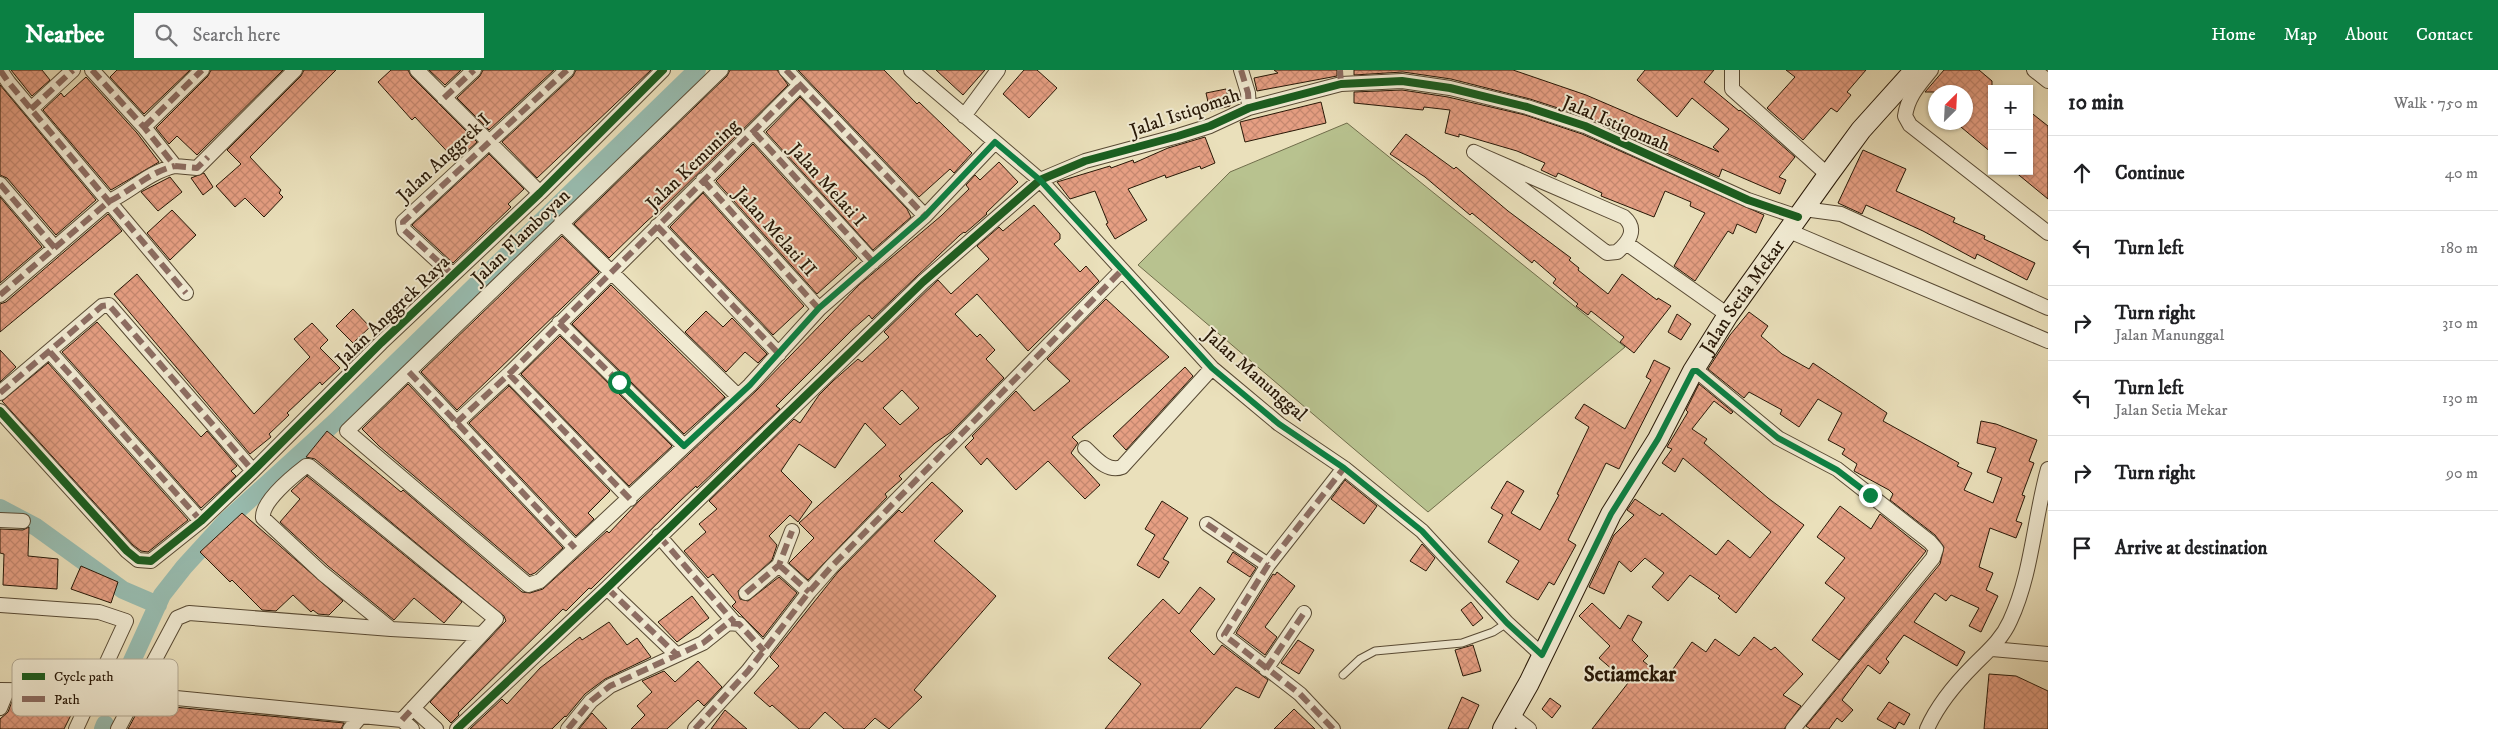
<!DOCTYPE html>
<meta charset="utf-8">
<style>
body{margin:0;font-family:"IM FELL DW Pica",serif;background:#f6f6f6;color:#202124}
.controls{position:absolute;right:15px;top:15px;display:grid;overflow:hidden;border-radius:0px;box-shadow:0 1px 4px #0004}
.controls button{width:45px;height:45px;display:grid;place-items:center;padding:0;border:0;border-bottom:1px solid #e0e0e0;background:#fff;color:#202124;font:25px sans-serif}
.compass{position:absolute;left:1928px;top:15px;width:45px;height:45px;border-radius:50%;background:#fff;box-shadow:0 1px 4px #0004;rotate:24deg}
.stop{position:absolute;width:15px;height:15px;margin:-11px;border:4px solid #0b8043;border-radius:50%;background:#fff}
.stop.end{background:#0b8043;border-color:#fff;box-shadow:0 1px 5px #0008}
.list{margin:0;padding:0;list-style:none}
h2{display:flex;justify-content:space-between;align-items:center;height:65px;margin:0;padding:0 20px;font-size:21px}
h2 small{font-size:16px;font-weight:400;color:#757577}
.list li{display:grid;grid-template-columns:32px 1fr auto;gap:15px;align-items:center;box-sizing:border-box;height:75px;padding:0 20px;border-top:1px solid #e0e0e0}
.list b{display:block;font-size:19px;white-space:nowrap}
.list p{margin:0;font-size:16px;white-space:nowrap;color:#757577}
.list em{font-size:16px;font-style:normal;color:#757577}
.icon{flex:none;width:28px;height:28px;fill:none;stroke:currentColor;stroke-width:2;stroke-linecap:round;stroke-linejoin:round}
.map{position:relative;flex:none;width:2048px;height:659px;overflow:hidden}
header{display:flex;align-items:center;gap:30px;box-sizing:border-box;height:70px;padding:0 25px;background:#0b8043;color:#fff}
header strong{font-size:24px}
nav{display:flex;gap:28px;margin-inline-start:auto;font-size:18px}
.search{width:350px;height:45px;background:#f6f6f6;display:flex;align-items:center;gap:12px;box-sizing:border-box;padding:0 18px;border-radius:0px;color:#757577;font-size:19px}
main{display:flex}
aside{flex:1;background:#fff}
.map>svg:first-child{display:block}
.green{fill:#b8c28f;stroke:#706d4b}
.lines{fill:none;stroke-linecap:round;stroke-linejoin:round}
.canal{stroke:#98bdb1;stroke-width:18}
.building{fill:url(#building-cross-hatch);stroke:#281807;fill-rule:evenodd}
.lane-casing{stroke:#584a34;stroke-width:9}
.street-casing{stroke:#584a34;stroke-width:16}
.secondary-casing{stroke:#281807;stroke-width:22}
.lane{stroke:#f1ebd3;stroke-width:7}
.street{stroke:#f1ebd3;stroke-width:14}
.secondary{stroke:#f1ebd3;stroke-width:20}
.quiet{stroke:#8d6e63;stroke-width:6;stroke-dasharray:12 6;stroke-linecap:butt}
.cycleway-casing{stroke:#f1ebd3;stroke-width:11}
.cycleway{stroke:#1b5e20;stroke-width:8}
.route{stroke:#0b8043;stroke-width:6}
.labels{text-anchor:middle;dominant-baseline:central;stroke-width:4;stroke-linejoin:round;paint-order:stroke}
.street-label{font-size:19px;fill:#281807;stroke:#f1ebd3}
.quarter-label{font-size:21px;font-weight:bold;fill:#281807;stroke:#f1ebd3}
.key{fill:#f1ebd3;stroke:#b5ac96;stroke-width:1}
.key-label{font-size:14px;fill:#281807}
</style>
<header>
<strong>Nearbee</strong>
<div class="search"><svg class="icon" aria-label="search" viewBox="0 0 24 24"><circle cx="10" cy="10" r="6"/><path d="M15 15l6 6"/></svg>Search here</div>
<nav><a>Home</a><a>Map</a><a>About</a><a>Contact</a></nav>
</header>
<main>
<div class="map">
<svg width="2048" height="659" viewBox="0 0 2048 659">
<defs>
<pattern id="building-cross-hatch" width="8" height="8" patternUnits="userSpaceOnUse" patternTransform="scale(1.25)"><rect width="8" height="8" fill="#e69f83"/><path d="M0 0l8 8M0 8l8-8" fill="none" stroke="#c58870"/></pattern>
</defs>
<rect width="100%" height="100%" fill="#eae0bb"/>
<filter id="stains"><feTurbulence type="fractalNoise" baseFrequency=".004" numOctaves="4"/><feColorMatrix values="0 0 0 0 .2 0 0 0 0 .09 0 0 0 0 .02 0 0 0 .5 -.17"/></filter>
<radialGradient id="worn" r=".72"><stop offset=".6" stop-color="#630" stop-opacity="0"/><stop offset="1" stop-color="#630" stop-opacity=".3"/></radialGradient>
<!-- green -->
<path class="green" d="M1347 53 1625 277 1428 442 1138 195 1230 102Z"/>
<g class="lines">
<!-- canal -->
<path class="canal" d="M0 438 36 457 123 520 158 535
M122 613 162 525 184 497 226 451 335 352 697 0
M103 659 105 654"/>
</g>
<!-- building -->
<path class="building" d="M11 0H42L50 10 32 26Z
M117 0H190L144 44 110 7Z
M211 0H283L197 85 177 66 169 74 156 58 208 6Z
M304 0H336L250 87 281 120 279 123 283 127 264 147 245 128 235 137 216 116 241 94 227 80 301 6Z
M391 0H408L411 6 477 72 456 91 415 47 412 50 378 12Z
M429 0H461L445 15Z
M483 0H554L489 60 457 28 480 6Z
M576 0H651L537 108 502 72 573 6Z
M730 0H777L788 15 656 145 655 144 646 152 609 188 574 154 727 6Z
M798 0H884L917 34 919 32 972 83 954 103 950 99 919 127Z
M936 0H985L963 25Z
M1024 0H1037L1057 18 1029 48 1003 24Z
M1274 0H1337V6L1257 21 1254 8 1278 3Z
M1354 0H1513L1586 25 1719 82 1713 77 1729 59 1692 28 1677 47 1637 10 1645 0H1714L1704 12 1739 41 1740 40 1755 52 1795 87 1779 107 1786 110 1780 124 1722 99 1719 107 1589 48 1530 29 1451 9 1403 2 1354 5Z
M1786 0H1866L1847 22 1851 25 1837 42 1831 38 1803 70 1767 38 1795 7Z
M1944 0H1979L1992 11V83L1955 52H1966V22H1925Z
M86 7 137 63 159 92 111 120 43 40 61 23 64 27Z
M0 15 96 130 56 165 7 108 0 105Z
M1226 19 1230 36 1210 41 1206 23Z
M1402 20 1448 27 1525 45 1582 64 1764 145 1756 163 1737 154 1733 164 1728 161 1695 211 1674 196 1705 143 1690 136 1691 132 1665 121 1654 147 1601 126 1602 123 1558 103 1556 107 1541 100 1545 93 1517 81 1459 64V67L1445 63 1450 40 1424 37 1423 40 1354 33V22Z
M800 27 907 139 911 147 873 180 766 62Z
M1321 32 1326 53 1245 72 1240 52Z
M2029 41 2048 56V129L2014 101H2029Z
M1406 64 1454 99 1456 97 1508 141 1571 188 1569 190 1579 198 1578 200 1608 224 1622 204 1657 230 1658 228 1671 236 1634 283 1620 272 1624 267 1591 241 1588 245 1576 236 1578 234 1553 213 1556 209 1534 190 1532 193 1472 143 1470 145 1425 107 1390 84Z
M1205 67 1215 93 1201 99 1200 96 1166 108 1165 105 1128 119 1147 150 1115 169 1106 154 1108 153 1095 121 1070 129 1057 112 1110 96 1111 98 1133 90 1134 93 1168 78Z
M753 74 857 188 817 224 716 111Z
M1863 80 1906 99 1896 121 1955 148 1953 152 1985 166 1984 169 2035 193 2027 210 1977 184 1975 189 1923 161 1866 135 1862 144 1838 133Z
M489 84 524 119 508 134 511 137 453 193 412 155Z
M999 92 1018 112 986 143 987 144 965 163 964 162 960 165 872 249 869 245 852 260 776 336 780 339 697 418 696 416 679 432 591 519 589 518 566 541 563 539 458 643 459 645 451 653 430 632 502 555 506 551 504 546 315 389 306 387 327 361 401 422 403 420 522 522 530 523 543 519 607 461 609 463 640 430 756 321 859 215 941 146 969 119 966 115 975 105 980 110Z
M204 103 213 117 203 125 191 108Z
M170 107 182 122 158 141 141 122Z
M703 123 804 236 773 265 670 157Z
M0 127 42 177 0 213Z
M1034 135 1060 164V169L1054 174 1080 202 1086 196 1099 211 1028 281 977 224 955 244 977 267 980 264 995 280 986 289 1004 308 951 362 935 373 899 406 902 409 885 424 887 427 808 510 789 493 814 468 799 453 886 375 865 353 835 398 799 374 781 401 812 432 798 452 790 445 769 466 777 475 772 490 738 521 740 529 748 531 779 507 797 523 763 567 732 536 736 532 713 504 708 508 684 481 706 462 699 454 717 439 709 431 794 349 800 353 819 325 833 311 858 289 862 292 889 267 884 262 938 210 951 224 989 189 977 176 999 157 1003 161ZM902 320 919 338 900 355 883 338Z
M172 140 196 165 170 190 147 163Z
M108 144 122 161 0 262V234L6 232Z
M562 166 599 202 457 340 421 302Z
M137 204 254 344 310 287 294 269 312 253 328 270 320 278 340 298 322 315 320 312 287 343 289 345 269 364 271 367 250 384 114 224Z
M611 215 725 327 684 364 572 254Z
M1106 229 1169 287 1072 367 1078 373 1071 383 1100 415 1085 429 1048 391 1016 420 987 388 981 395 965 377 974 368 972 366 1016 321 1034 341 1070 311 1047 289Z
M353 239 370 257 353 273 336 256Z
M706 241 723 257 732 248 767 284 758 293 745 282 726 302 685 262Z
M1749 242 1768 256 1761 266 1782 284 1809 299 1813 293 1887 343 1883 351 1959 393 1957 396 1972 403 1964 420 1993 433 2002 408 1987 402 1996 378 1977 373 1981 351 1996 354 2037 370 2029 391 2034 393 2022 425 2025 426 2016 451 2022 453 2016 468 1990 458 1979 497 1993 503 1986 520 1998 526 1981 562 1969 556 1979 538 1951 525 1946 531 1935 523 1914 552 1965 582 1957 596 1904 565 1886 589 1889 592 1880 604 1868 595 1842 630 1853 640 1842 652 1837 648 1829 659H1810L1806 656 1940 494 1944 477 1935 465 1890 430 1893 424 1889 420 1854 401 1857 394 1842 384 1845 379 1828 370 1842 343 1818 329 1799 357 1780 344 1782 340 1749 322 1744 328 1708 299 1730 265Z
M1677 244 1691 254 1681 270 1668 262Z
M97 252 201 367 207 361 237 396 231 401 236 406 201 438 62 282Z
M560 266 672 376 629 416 521 304Z
M0 280 16 297 0 312Z
M1654 290 1670 298 1619 399 1606 393 1568 470 1576 475 1554 515 1549 512 1538 530 1506 512 1519 491 1488 472 1503 445 1491 438 1507 411 1524 421 1511 443 1540 460 1559 425 1557 424 1589 357 1575 348 1584 334 1625 359 1651 310 1646 307Z
M48 293 188 450 148 482 141 481 133 475 2 331Z
M1185 297 1193 306 1126 380 1113 366Z
M408 314 563 478 535 503 530 505 379 376 362 359Z
M1699 314 1733 342 1731 344 1714 331 1692 359 1707 369 1704 373 1768 428 1804 455 1736 543 1718 528 1720 526 1690 505 1668 531 1652 517 1664 503 1645 488 1631 502 1619 491 1604 524 1589 517 1614 465 1634 445 1627 440 1635 429 1660 446 1662 443 1716 485 1728 470 1750 488 1771 462 1683 388 1675 402 1662 393 1672 379 1667 377 1688 342 1686 340Z
M509 316 610 421 588 443 594 449 576 466 469 353Z
M307 406 462 532 444 553 414 528 394 550 328 496 280 452 300 429 291 421Z
M1345 410 1377 436 1364 454 1331 429Z
M932 412 963 441 934 471 996 526 914 620 922 627 889 659 875 648 864 659H844L825 642 809 659H799L772 635 770 637 754 623 779 596 770 587 838 502 899 440 902 443Z
M1162 431 1188 448 1163 489 1169 492 1159 508 1137 495 1155 465 1145 459Z
M1840 436 1871 459 1880 444 1926 481 1839 590 1812 570 1845 528 1825 513 1845 488 1817 467Z
M242 443 343 531 329 545 318 544 313 540 311 542 293 525 276 541 262 540 232 510 230 512 200 482Z
M29 457 28 486 58 489 57 519 3 515 4 484 0 483V459L23 460Z
M1422 474 1435 488 1426 501 1410 491Z
M1233 482 1256 498 1250 507 1227 492Z
M81 496 118 512 111 533 71 519Z
M1277 502 1295 516 1265 557 1277 567 1265 585 1236 563 1273 504 1275 505Z
M1200 517 1215 529 1190 561 1214 585 1222 575 1268 610 1259 628 1236 617 1200 659H1105L1141 614 1108 588 1163 529 1179 544Z
M692 526 709 548 677 572 658 552Z
M1471 532 1483 548 1473 556 1461 540Z
M1592 533 1620 559 1628 545 1642 552 1632 570 1648 586 1643 591 1666 609 1692 572 1706 582 1715 569 1739 586 1754 567 1771 580 1775 577 1803 604 1783 625 1801 636 1784 659H1592L1628 613 1599 588 1610 576 1579 546Z
M609 552 627 575 637 568 651 587 605 609 585 624 566 647 565 646 552 659H470L502 629 507 634 540 598 580 567 582 570Z
M1298 570 1314 580 1299 604 1281 593Z
M1473 575 1481 601 1463 606 1455 580Z
M698 591 722 617 704 636 698 630 667 659H631L645 645 637 636 652 622 642 611 664 601 675 612Z
M1989 604 2016 606 2048 621V659H1984Z
M1462 627 1479 635 1468 659H1448Z
M1550 628 1561 636 1552 648 1542 639Z
M13 629H28L42 636 45 629H60L75 637 64 659H0V649L8 642Z
M1889 632 1910 644 1904 655 1899 652 1895 659 1877 649Z
M142 633 162 644 163 636 344 653 341 659H128Z
M1294 639 1315 659H1274Z
M725 640 747 659H711Z
M592 643 607 659H579Z"/>
<g class="lines">
<defs>
<path id="lane" d="M1343 605 1360 589 1375 581 1462 573 1493 562 1507 553"/>
<path id="street" d="M0 0 9 13 186 223
M92 0 144 57 175 96 197 98 295 0
M417 0 540 123
M721 0 347 361 528 515 540 511 750 315 819 239 925 146 995 72
M786 0 925 146
M911 0 1040 110 1212 298 1279 354 1344 398 1422 461 1507 553 1542 585
M1241 0 1248 23 1249 38
M1732 0V19L1828 105
M1931 0C1919 15 1908 26 1905 46L1910 55 2048 163
M2034 0 2048 11
M444 28 474 0
M31 39 73 0
M964 46 998 0
M144 57 202 0
M754 62 873 192
M1474 82 1624 147C1638 159 1629 172 1617 182L1607 183Z
M703 110 819 239
M0 114 55 178
M1804 139 1841 144 2048 238
M561 153 738 326
M657 156 779 284
M1789 161 2048 271
M1626 173 1728 245
M453 205 404 160 403 152 567 0
M0 225 108 132C131 121 149 102 175 96
M559 253 684 376
M50 282 201 451
M1693 301H1697L1778 368 1837 399 1930 472 1936 479 1933 488 1793 659
M409 302 575 478
M509 304 630 429
M0 323 102 236 109 235 253 401
M0 341 127 481 138 490 151 491 201 451 253 401 381 273 540 123 663 0
M456 353 509 304 800 15
M1085 378C1095 387 1107 403 1122 397L1212 298
M0 450 23 451
M1207 454 1268 495
M659 466 734 552
M779 495 809 522
M607 518 676 584
M746 523 779 495 792 461
M0 535 99 542 126 551 76 659
M391 559 322 503 263 448C261 432 293 406 306 396H309L496 549 402 650
M1992 579 2048 584
M1266 599 1304 543
M0 620 94 621 135 624 402 650 412 659
M0 638 7 621
M413 638 436 659
M1511 645 1529 659
M118 659 177 548 189 543 391 559 482 564
M350 659 361 646
M457 659 607 518 923 212 1040 110 1085 91 1178 66 1210 56 1249 38 1341 14 1402 11 1450 18 1527 37 1585 56 1748 130 1798 147
M568 659 591 631 610 616 703 573 728 553 739 554 764 581
M695 659 748 601 809 522 832 496 1122 200
M1333 659 1300 624 1224 565 1268 495 1344 398
M1927 659C1938 634 1955 614 1974 595 1988 581 2002 569 2010 551 2032 504 2034 449 2048 399"/>
<g id="secondary">
<path id="s1" d="M1503 659 1529 613 1611 444 1658 369 1693 301 1728 245 1828 105 1861 60 1915 0"/>
</g>
</defs>
<!-- lane casing -->
<use href="#lane" class="lane-casing"/>
<!-- street casing -->
<use href="#street" class="street-casing"/>
<!-- secondary casing -->
<use href="#secondary" class="secondary-casing"/>
<!-- lane -->
<use href="#lane" class="lane"/>
<!-- street -->
<use href="#street" class="street"/>
<!-- secondary -->
<use href="#secondary" class="secondary"/>
<!-- quiet -->
<path class="quiet" d="M0 0 9 13 186 223
M92 0 144 57 175 96 197 98 208 87
M786 0 925 146
M1241 0 1248 23 1249 38
M1340 0 1341 14
M444 28 474 0
M31 39 73 0
M144 57 202 0
M754 62 873 192
M703 110 819 239
M0 114 55 178
M657 156 779 284
M453 205 404 160 403 152 567 0
M0 225 108 132C131 121 149 102 175 96
M559 253 684 376
M50 282 201 451
M409 302 575 478
M509 304 630 429
M0 323 102 236 109 235 253 401
M456 353 509 304 800 15
M1207 454 1268 495
M659 466 734 552
M779 495 809 522
M607 518 676 584
M746 523 779 495 792 461
M1266 599 1304 543
M402 650 413 638
M568 659 591 631 610 616 703 573 728 553 739 554 764 581
M695 659 748 601 809 522 832 496 1122 200
M1333 659 1300 624 1224 565 1268 495 1344 398"/>
<defs>
<path id="cycleway" d="M0 341 127 481 138 490 151 491 201 451 253 401 381 273 540 123 663 0
M457 659 607 518 923 212 1040 110 1085 91 1178 66 1210 56 1249 38 1341 14 1402 11 1450 18 1527 37 1585 56 1748 130 1798 147"/>
</defs>
<!-- cycleway casing -->
<use href="#cycleway" class="cycleway-casing"/>
<!-- cycleway -->
<use href="#cycleway" class="cycleway"/>
</g>
<g class="lines">
<!-- route -->
<path class="route" d="M619 312 684 376 750 315 819 238 925 146 995 72 1040 110 1212 298 1279 354 1344 398 1422 461 1507 553 1542 585 1611 444 1658 369 1693 301H1697L1778 368 1837 400 1870 425"/>
</g>
<g class="labels">
<!-- street labels -->
<g class="street-label">
<text transform="translate(1185 43) rotate(-19)">Jalal Istiqomah</text>
<text transform="translate(1616 54) rotate(23)">Jalal Istiqomah</text>
<text transform="translate(444 88) rotate(-43)">Jalan Anggrek I</text>
<text transform="translate(693 95) rotate(-44)">Jalan Kemuning</text>
<text transform="translate(827 115) rotate(48)">Jalan Melati I</text>
<text transform="translate(775 162) rotate(48)">Jalan Melati II</text>
<text transform="translate(521 167) rotate(-44)">Jalan Flamboyan</text>
<text stroke="none"><textPath href="#s1" startOffset="495">Jalan Setia Mekar</textPath></text>
<text transform="translate(393 241) rotate(-44)">Jalan Anggrek Raya</text>
<text transform="translate(1255 305) rotate(41)">Jalan Manunggal</text>
</g>
<!-- quarter labels -->
<g class="quarter-label">
<text x="1630" y="605">Setiamekar</text>
</g>
</g>
<!-- legend -->
<rect x="12" y="589" width="166" height="57" rx="8" class="key"/>
<rect x="22" y="603" width="23" height="7" fill="#1b5e20"/>
<rect x="22" y="626" width="23" height="6" fill="#8d6e63"/>
<g class="key-label">
<text x="54" y="611">Cycle path</text>
<text x="54" y="634">Path</text>
</g>
<rect width="100%" height="100%" filter="url(#stains)"/>
<rect width="100%" height="100%" fill="url(#worn)"/>
</svg>
<div class="controls">
<button>+</button>
<button>−</button>
</div>
<svg class="compass" viewBox="-18 -18 36 36"><path d="M0-13l5 13h-10z" fill="#e53935"/><path d="M0 13l5-13h-10z" fill="#757577"/></svg>
<div class="stop" style="left:619px;top:312px"></div>
<div class="stop end" style="left:1870px;top:425px"></div>
</div>
<aside>
<h2>10 min<small>Walk · 750 m</small></h2>
<ul class="list">
<li><svg class="icon" aria-label="ahead" viewBox="0 0 24 24"><path d="M12 20V5M6 11l6-6 6 6"/></svg><div><b>Continue</b></div><em>40 m</em></li>
<li><svg class="icon" aria-label="left" viewBox="0 0 24 24"><path d="M17 20v-9H6M10 6l-5 5 5 5"/></svg><div><b>Turn left</b></div><em>180 m</em></li>
<li><svg class="icon" aria-label="right" viewBox="0 0 24 24"><path d="M7 20v-9h11M14 6l5 5-5 5"/></svg><div><b>Turn right</b><p>Jalan Manunggal</p></div><em>310 m</em></li>
<li><svg class="icon" aria-label="left" viewBox="0 0 24 24"><path d="M17 20v-9H6M10 6l-5 5 5 5"/></svg><div><b>Turn left</b><p>Jalan Setia Mekar</p></div><em>130 m</em></li>
<li><svg class="icon" aria-label="right" viewBox="0 0 24 24"><path d="M7 20v-9h11M14 6l5 5-5 5"/></svg><div><b>Turn right</b></div><em>90 m</em></li>
<li><svg class="icon" aria-label="arrive" viewBox="0 0 24 24"><path d="M6 21V4h12l-3 4 3 4H6"/></svg><div><b>Arrive at destination</b></div></li>
</ul>
</aside>
</main>
